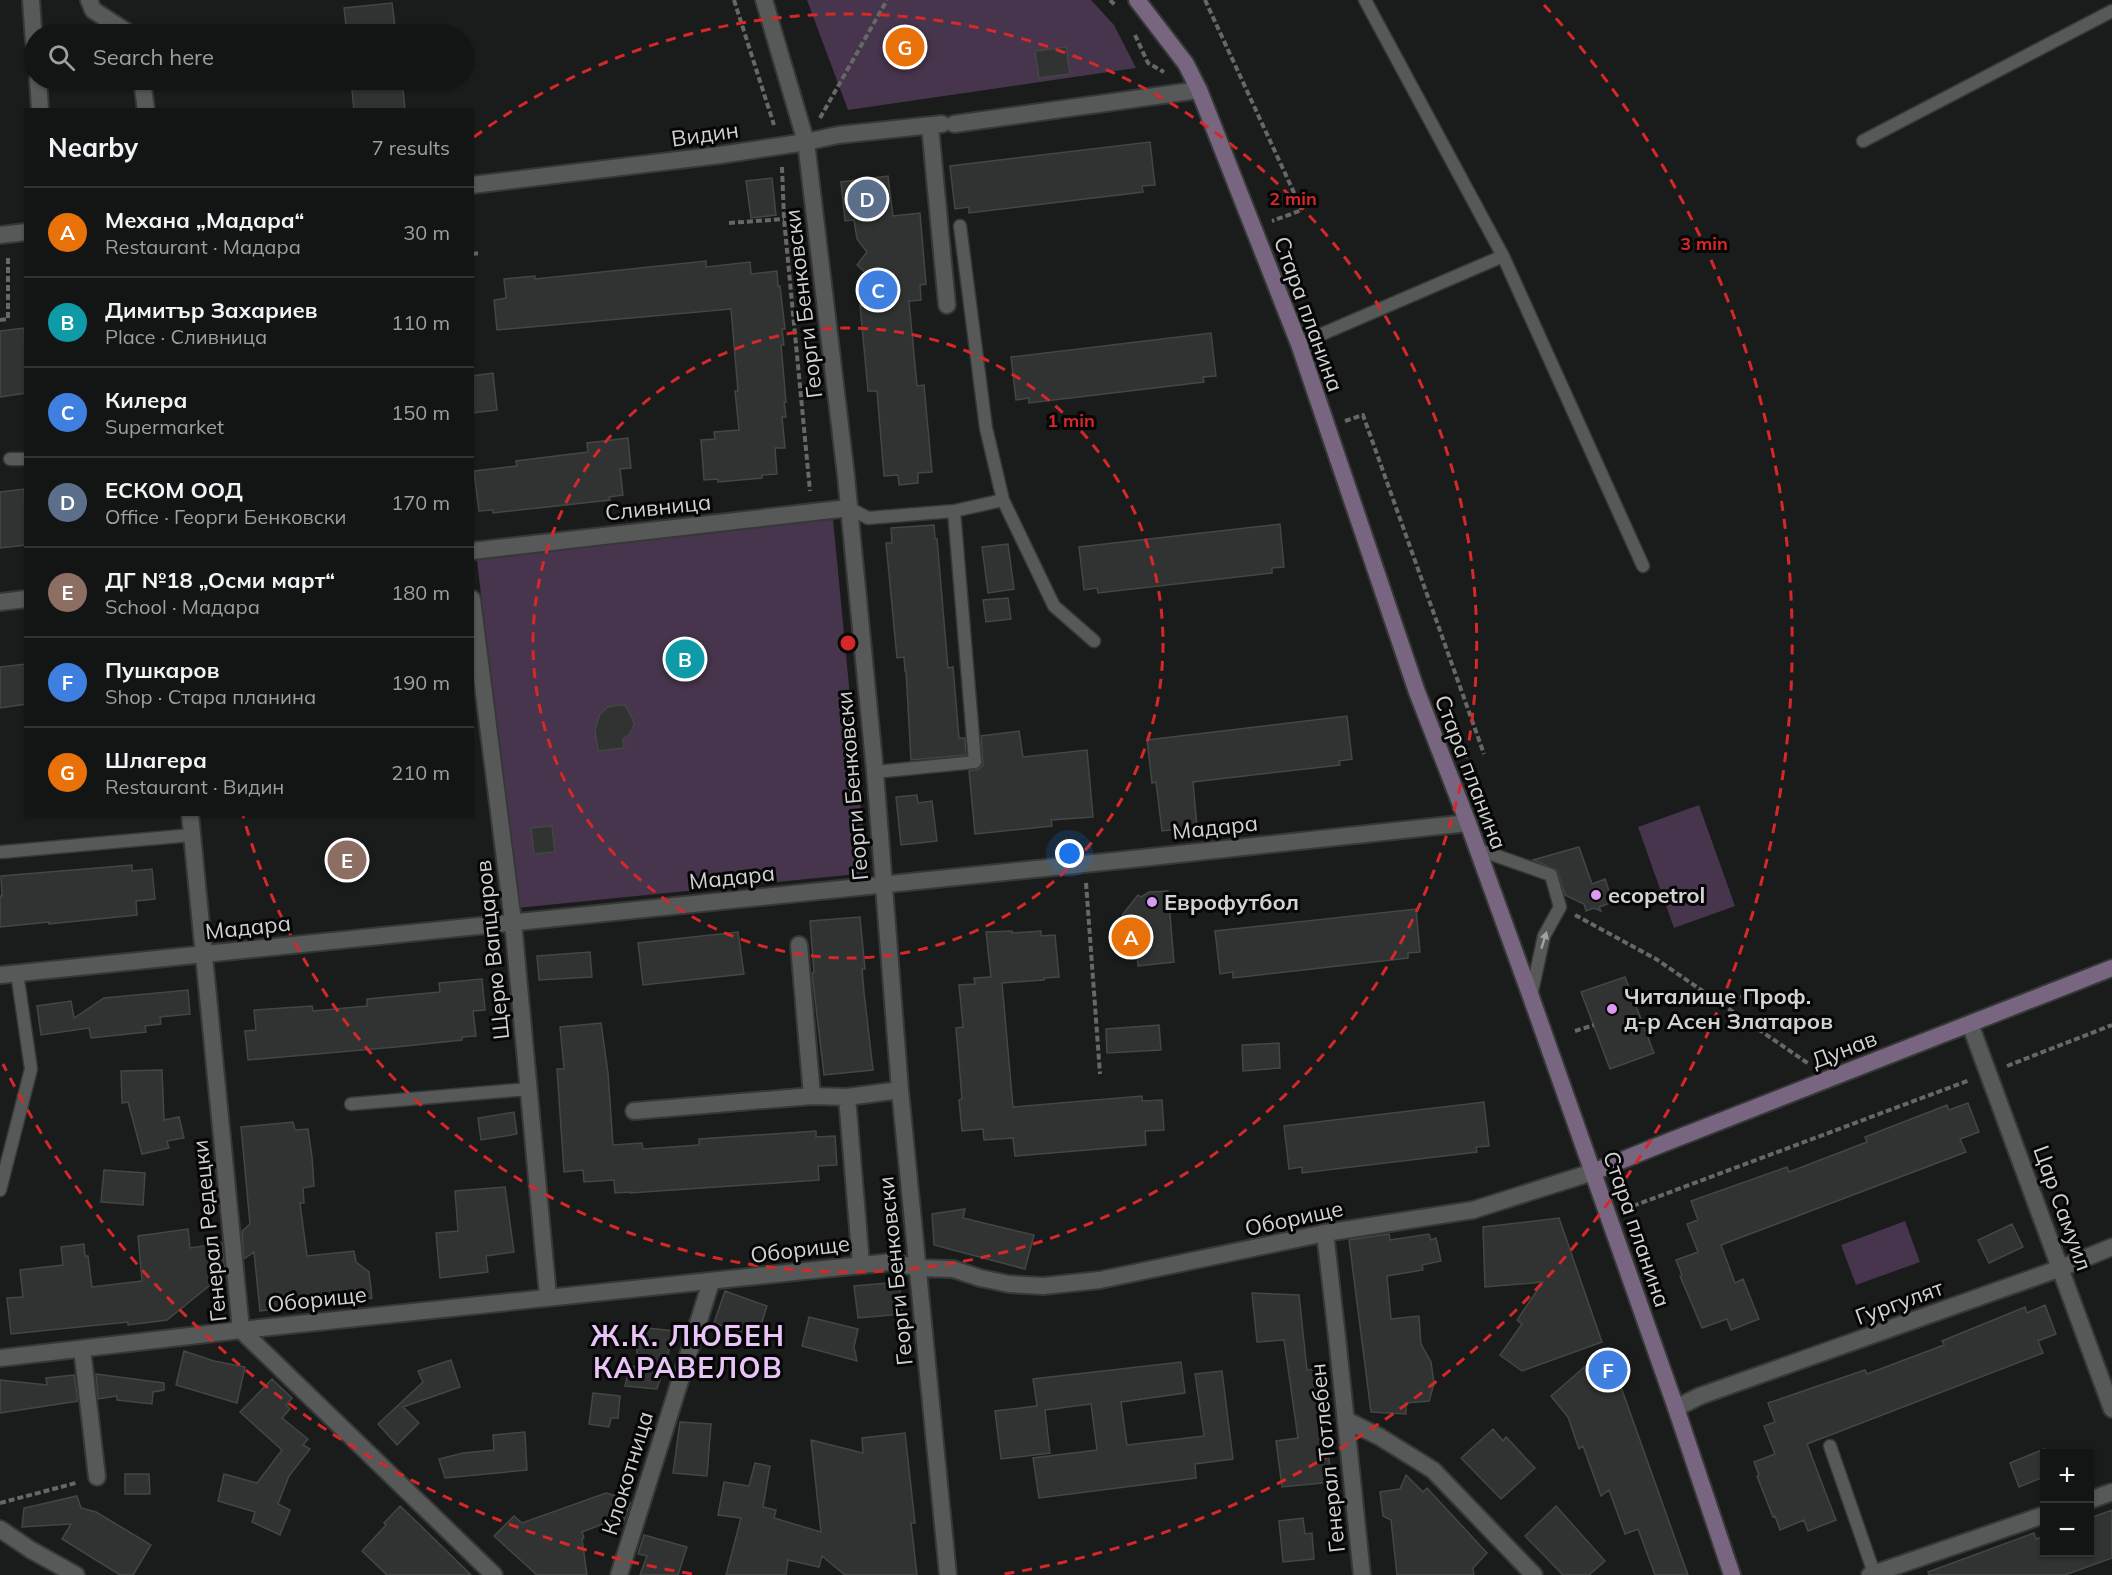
<!DOCTYPE html>
<meta charset="utf-8">
<style>
body{margin:0;font-family:Mulish,sans-serif;background:#202222;color:#f1f3f6}
.controls{position:absolute;right:18px;bottom:18px;display:grid;overflow:hidden;border-radius:0px;box-shadow:0 2px 4px #0004}
.controls button{width:54px;height:54px;display:grid;place-items:center;padding:0;border:0;border-bottom:2px solid #323434;background:#131514;color:#f1f3f6;font:30px sans-serif}
.you{position:absolute;left:1070px;top:854px;width:21px;height:21px;margin:-15px;border:4px solid #fff;border-radius:50%;background:#1a73e8;box-shadow:0 0 0 9px #1a73e833}
.badge{display:grid;place-items:center;width:39px;height:39px;border-radius:50%;background:#db99f5;color:#fff;font-size:20px;font-weight:700}
.pin{position:absolute;translate:-50% -50%;border:3px solid #fff;box-shadow:0 2px 6px #0006}
.list{margin:0;padding:0;list-style:none}
h2{display:flex;justify-content:space-between;align-items:center;height:78px;margin:0;padding:0 24px;font-size:26px}
h2 small{font-size:20px;font-weight:400;color:#9d9fa0}
.list li{display:grid;grid-template-columns:39px 1fr auto;gap:18px;align-items:center;box-sizing:border-box;height:90px;padding:0 24px;border-top:2px solid #323434}
.list b{display:block;font-size:22px;white-space:nowrap}
.list p{margin:0;font-size:20px;white-space:nowrap;color:#9d9fa0}
.list em{font-size:20px;font-style:normal;color:#9d9fa0}
.icon{flex:none;width:33px;height:33px;fill:none;stroke:currentColor;stroke-width:2;stroke-linecap:round;stroke-linejoin:round}
.map{position:relative;flex:none;width:2112px;height:1575px;overflow:hidden}
.search{position:absolute;background:#131514;box-shadow:0 2px 4px #0004;left:24px;top:24px;width:450px;height:66px;display:flex;align-items:center;gap:15px;box-sizing:border-box;padding:0 21px;border-radius:33px;color:#9d9fa0;font-size:22px}
.panel{position:absolute;background:#131514;box-shadow:0 2px 4px #0004;left:24px;top:108px;width:450px;height:708px;border-radius:0px}
.map>svg:first-child{display:block}
.green{fill:#46354c}
.building{fill:#303331;stroke:#434744;stroke-width:1.5}
.lines{fill:none;stroke-linecap:round;stroke-linejoin:round}
.service-casing{stroke:#363837;stroke-width:15}
.pedestrian-casing{stroke:#363837;stroke-width:20}
.minor-casing{stroke:#363837;stroke-width:20}
.secondary-casing{stroke:#363837;stroke-width:20}
.path{stroke:#656866;stroke-width:4;stroke-dasharray:6 3;stroke-linecap:butt}
.service{stroke:#565957;stroke-width:12}
.pedestrian{stroke:#565957;stroke-width:16}
.minor{stroke:#565957;stroke-width:16}
.secondary{stroke:#786681;stroke-width:16}
.oneway{fill:#a0a2a1}
.ring{fill:none;stroke:#d62828;stroke-width:3;stroke-dasharray:10 8}
.poi-dot{fill:#db99f5;stroke:#060606;stroke-width:2}
.labels{text-anchor:middle;dominant-baseline:central;stroke-width:6;stroke-linejoin:round;paint-order:stroke}
.street-label{font-size:22px;fill:#d1d3d2;stroke:#060606}
.poi-label{font-size:22px;font-weight:bold;fill:#d1d3d2;stroke:#060606;text-anchor:start}
.district-label{font-size:28px;font-weight:bold;letter-spacing:1.5px;fill:#e9c4f8;stroke:#060606}
.centre{fill:#d62828;stroke:#060606;stroke-width:3}
.ring-label{font-size:18px;text-anchor:middle;font-weight:bold;fill:#d62828;stroke:#060606;stroke-width:6;stroke-linejoin:round;paint-order:stroke}
</style>
<div class="map">
<svg width="2112" height="1575" viewBox="0 0 2112 1575">
<rect width="100%" height="100%" fill="#191c1a"/>
<!-- green -->
<path class="green" d="M807 0H1091L1114 25 1136 68 848 110Z
M833 519 867 873 517 908 477 560Z
M1699 805 1735 906 1674 928 1638 827Z
M1905 1221 1920 1262 1856 1285 1841 1245Z"/>
<!-- building -->
<path class="building" d="M392 3 396 34H347L344 8Z
M916 32 922 55 894 62 888 40Z
M1066 47 1070 74 1039 78 1035 51Z
M351 80H402L405 110H354Z
M1150 142 1155 185 1142 186 1143 192 969 213V207L955 209 950 166Z
M888 176 893 216 920 213 926 284 920 285 921 300 909 301 917 386 924 385 932 472 918 473V483L899 485 898 475 884 476 877 391H868L860 305H862V291L869 276 857 265 867 252 857 239 854 220 845 221 841 182Z
M772 178 776 215 751 218 746 181Z
M706 261V267L750 262 751 274 777 271 778 286H780L785 329H782L784 345H781L786 402H784L786 417H782L785 448H775L777 474 762 475V478L718 482V479L704 480 701 440 715 439 714 432 739 430 735 391H738L731 309 497 330 494 300 506 298 504 279 535 276V279Z
M24 328 26 393 0 397V331Z
M1211 333 1216 376 1203 377 1204 382 1029 403V398L1016 400 1011 357Z
M493 373 497 410 472 413V376Z
M628 438 631 468 620 469 623 495 609 497 610 500 493 513V510L479 511 474 471 517 466 516 461 588 452 587 443Z
M24 489 26 545 0 548V492Z
M1280 524 1284 567 1272 568V573L1098 593 1097 588 1084 590 1079 547Z
M934 525 935 539H937L948 668 953 667 959 738H965L966 755 911 760 906 671H905L904 657 897 658 886 543H892L891 528Z
M1008 544 1014 589 988 593 982 547Z
M1008 598 1011 619 986 622 983 600Z
M26 664V704L0 708V667Z
M620 705H625L633 720 634 725 630 734 623 739 624 748 598 751 595 729 600 714 608 707Z
M1347 716 1352 759 1339 761 1340 765 1193 782 1197 827 1162 831 1156 782 1152 783 1147 740Z
M1019 731 1023 757 1087 750 1093 817 1051 820 1052 826 975 834 969 771 979 769 983 765 981 736Z
M917 795 918 803 932 801 937 841 901 845 896 797Z
M552 826 555 852 534 854 531 828Z
M1579 847 1592 884 1605 879 1613 902 1599 907 1601 911 1594 908 1586 911 1584 904 1565 895 1557 870 1533 860Z
M132 865V871L152 869 155 899 136 901 137 915 49 924V922L0 927V896H2L1 876Z
M1168 891 1174 962 1138 966 1137 953 1126 954 1124 943H1121L1120 925 1123 914 1138 895 1141 897 1149 892Z
M1416 909 1420 952 1408 953V958L1233 978V972L1220 974 1215 931Z
M860 917 865 969H862L864 992 873 1070 824 1075 812 973H814L810 921Z
M1012 931V933L1041 931V936L1055 935 1059 977 1044 978V980L1002 983 1013 1107 1142 1096V1101L1162 1100 1164 1130 1145 1131 1146 1145 1015 1156 1013 1138 984 1140 983 1129 962 1131 959 1100 962 1099 956 1028 963 1027 959 985 975 984 974 978 991 977 986 932Z
M738 932 744 974 643 985 638 943Z
M590 952 592 977 539 980 537 956Z
M1625 977 1654 1053 1610 1069 1581 992Z
M482 979 485 1010 473 1011 476 1036 462 1037V1040L396 1047 248 1060 245 1031 256 1030 254 1010 312 1006 313 1011 367 1006V999L440 992 439 983Z
M188 990 190 1014 160 1017 161 1024 145 1026 146 1032 91 1038 89 1028 41 1035 37 1006 71 1001 74 1018 104 998Z
M601 1023 608 1073 613 1145 642 1143 643 1149 699 1145V1139L816 1131V1137L835 1136 837 1165 818 1166 819 1180 630 1193V1192L615 1193 614 1180 584 1182 583 1170 564 1172 557 1069H564L560 1027Z
M1159 1025 1161 1050 1107 1053 1106 1029Z
M1279 1043 1280 1068 1243 1071 1242 1045Z
M162 1070 164 1120 179 1117 184 1138 167 1141 169 1148 142 1154 128 1102 122 1103 121 1071Z
M1484 1102 1489 1146 1476 1147 1477 1152 1302 1173V1167L1289 1169 1284 1126Z
M1968 1103 1979 1132 1960 1139 1966 1152 1721 1245 1735 1283 1743 1279 1759 1319 1731 1330 1727 1319 1702 1328 1680 1276 1682 1275 1676 1260 1698 1252 1687 1224 1698 1220 1691 1201 1787 1167 1789 1172 1867 1142 1865 1137 1947 1105 1949 1110Z
M514 1112 517 1134 481 1140 478 1118Z
M293 1122 295 1130 308 1129 312 1157 314 1186 303 1188 304 1203H300L307 1256 354 1251 356 1262 369 1272 372 1298 260 1311 254 1252 244 1259 242 1231 250 1224 241 1127Z
M104 1170 145 1173 143 1205 101 1202Z
M505 1187 514 1252 486 1256 488 1272 440 1278 436 1233 458 1231 455 1191Z
M965 1209 963 1218 1034 1235 1025 1269 934 1245 932 1214Z
M1559 1218 1602 1342 1522 1371 1500 1355 1522 1324 1517 1320 1543 1282 1485 1287 1483 1227Z
M2012 1224 2023 1247 1989 1263 1978 1240Z
M188 1229 190 1248 222 1243 225 1273 167 1320 128 1325V1322L11 1334 7 1298 23 1297 20 1270 63 1265 61 1247 84 1244 85 1256H88L92 1287 142 1281 138 1236Z
M1389 1234 1390 1240 1429 1234 1431 1240 1436 1238 1441 1261 1422 1265 1423 1270 1387 1276 1391 1319 1419 1316 1421 1344 1431 1362 1434 1384 1429 1401 1406 1403V1414L1371 1412 1349 1240Z
M899 1282 902 1314 858 1318 854 1286Z
M725 1291 767 1306 760 1328 744 1324 741 1332 714 1323Z
M1252 1293 1299 1295 1307 1370 1324 1368 1328 1404 1322 1405 1332 1482 1282 1487 1276 1441 1298 1438 1284 1340 1257 1342Z
M2045 1305 2056 1334 2038 1341 2043 1353 1807 1444 1836 1520 1808 1531 1804 1520 1780 1530 1775 1516 1773 1517 1757 1476 1759 1475 1754 1462 1775 1454 1764 1426 1775 1422 1768 1403 1865 1370 1867 1374 1944 1345 1942 1341 2025 1307 2027 1313Z
M809 1317 858 1329 854 1347 857 1361 802 1346Z
M637 1327 675 1331 657 1389 625 1386 630 1366 637 1367Z
M1604 1350 1608 1361 1611 1359 1688 1575H1655L1638 1529 1625 1534 1609 1490 1601 1496 1583 1446 1579 1449 1568 1417 1551 1396Z
M184 1351 214 1361 245 1367 237 1403 176 1385Z
M451 1360 460 1387 403 1407 419 1423 397 1445 378 1424 423 1382 418 1371Z
M1181 1362 1185 1393 1121 1402 1127 1445 1204 1436 1195 1374 1222 1371 1233 1459 1195 1464 1196 1478 1039 1498 1033 1458 1097 1450 1091 1404 1045 1410 1050 1453 1001 1459 995 1411 1037 1406 1033 1379Z
M96 1374 164 1383V1390L153 1392 152 1404 117 1400V1396L98 1399Z
M74 1375 78 1401 0 1413V1380L47 1385 46 1378Z
M272 1379 292 1398 286 1405 290 1409 282 1418 308 1439 303 1445 310 1449 289 1476 278 1504 290 1510 280 1535 252 1522 255 1512 218 1501 224 1474 257 1483 282 1450 240 1412Z
M593 1393 620 1396 618 1418H611L609 1427 589 1424Z
M680 1422 711 1424 707 1476 673 1473Z
M1493 1429 1503 1441 1506 1437 1535 1468 1501 1499 1461 1458Z
M525 1432 527 1470 445 1478 439 1459 463 1453 494 1450 493 1435Z
M905 1433 915 1523H911L917 1575H845L822 1556 819 1567 788 1560 786 1575H726L741 1518 718 1515 724 1482 749 1486 755 1463 770 1466 763 1507 776 1510 774 1518 821 1532 811 1440 863 1453 862 1438Z
M2044 1449V1477L2019 1487 2010 1463Z
M125 1474H149L150 1494H125Z
M1406 1475 1423 1492 1427 1488 1487 1553 1473 1568 1474 1575H1397L1391 1520 1383 1516 1380 1492 1400 1489Z
M606 1493 621 1497 620 1501 630 1503 623 1524 608 1522 582 1532 584 1538 582 1539 587 1575H537L494 1536 514 1516 522 1523Z
M77 1496 81 1508 96 1512 151 1545 133 1575H120L62 1539 71 1524 22 1527 24 1508Z
M400 1506 420 1525 471 1575H387L362 1551 386 1525 384 1523Z
M1556 1506 1605 1561 1589 1575H1563L1525 1536Z
M2112 1510V1558L2065 1575H1929L1928 1572 2034 1533 2036 1539 2044 1536V1552H2090V1518Z
M1303 1518 1305 1534 1312 1533 1314 1559 1283 1562 1279 1521Z
M644 1535 687 1547 678 1575H640L647 1556 638 1554Z"/>
<g class="lines">
<defs>
<path id="service" d="M1365 0 1503 256 1643 566
M1863 141 2112 11
M960 226 986 428 1003 500 1054 606 1094 641
M1299 344 1503 256
M10 459H26
M849 508 868 518 954 511 1003 500
M875 772 975 762 954 511
M1477 849 1551 875 1560 907 1544 936 1531 996
M2 852 192 835
M351 1104 529 1089
M0 1190 31 1069 17 973
M1830 1446 1874 1573"/>
<path id="pedestrian" d="M1325 1233 1337 1337
M1676 1408 1700 1396"/>
<path id="minor" d="M31 0 34 42
M89 0 93 10 130 34
M764 0 806 142 846 476 875 772 900 1090 948 1575
M38 80 40 110
M142 80 146 110
M954 124 1199 90
M930 126 947 305
M472 185 720 155 806 142 838 135 942 124
M0 235 26 232
M472 551 849 508
M472 599 513 922 548 1296
M0 602 26 599
M190 814 241 1330 494 1575
M799 945 812 1096
M0 975 1123 860 1468 823
M1970 1024 2112 1409
M847 1097 861 1264
M634 1111 812 1096 847 1097 900 1090
M1337 1337 1362 1575
M82 1349 97 1477
M0 1358 241 1330 891 1262 918 1268 953 1269 980 1278 1009 1284 1043 1286 1100 1280 1325 1233 1473 1210 1593 1172
M1700 1396 2061 1268 2112 1247
M1346 1420 1380 1437 1433 1470 1534 1575
M2090 1500 2112 1492
M0 1529 31 1550 76 1575
M619 1575 711 1282
M1870 1575 2044 1515"/>
<path id="secondary" d="M1137 0 1186 64 1199 90 1299 344 1417 692 1468 823 1531 997 1676 1408 1732 1575
M1593 1172 1652 1148 2112 968"/>
</defs>
<!-- service casing -->
<use href="#service" class="service-casing"/>
<!-- pedestrian casing -->
<use href="#pedestrian" class="pedestrian-casing"/>
<!-- minor casing -->
<use href="#minor" class="minor-casing"/>
<!-- secondary casing -->
<use href="#secondary" class="secondary-casing"/>
<!-- path -->
<path class="path" d="M734 0 774 125
M1110 0 1116 6
M1205 0 1302 210 1272 221
M1135 35 1148 63 1164 72
M820 118 887 0
M782 167 784 219 810 491
M729 223 784 219
M472 254 480 253
M0 320 8 319V255
M1345 421 1363 415 1484 754
M1086 883 1100 1074
M1575 915 1656 959 1809 1064
M1724 1005 1751 993
M1575 1031 1594 1025
M2007 1066 2112 1025
M1633 1206 1970 1080
M0 1503 76 1483"/>
<!-- service -->
<use href="#service" class="service"/>
<!-- pedestrian -->
<use href="#pedestrian" class="pedestrian"/>
<!-- minor -->
<use href="#minor" class="minor"/>
<!-- secondary -->
<use href="#secondary" class="secondary"/>
</g>
<!-- one-way arrows -->
<defs><path id="oneway-solid" d="M-6-.8H1V-3.2L6.5 0L1 3.2V.8H-6Z" transform="scale(1.5)"/></defs>
<use class="oneway" href="#oneway-solid" transform="translate(1544 940) rotate(-73)"/>
<!-- distance rings -->
<g class="ring">
<circle cx="848" cy="643" r="315"/>
<path d="M474 137A629 629 0 1 1 243 816"/>
<path d="M692 1574A944 944 0 0 1 3 1064M1544 5A944 944 0 0 1 1004 1574"/>
</g>
<!-- markers -->
<g class="poi-dot">
<circle cx="1596" cy="895" r="6"/>
<circle cx="1152" cy="902" r="6"/>
<circle cx="1612" cy="1009" r="6"/>
</g>
<g class="labels">
<!-- street labels -->
<g class="street-label">
<text transform="translate(705 134) rotate(-8)">Видин</text>
<text transform="translate(803 304) rotate(-97)">Георги Бенковски</text>
<text transform="translate(1309 314) rotate(70)">Стара планина</text>
<text transform="translate(658 507) rotate(-6)">Сливница</text>
<text transform="translate(1471 772) rotate(69)">Стара планина</text>
<text transform="translate(852 786) rotate(-95)">Георги Бенковски</text>
<text transform="translate(1215 827) rotate(-6)">Мадара</text>
<text transform="translate(732 877) rotate(-6)">Мадара</text>
<text transform="translate(248 927) rotate(-6)">Мадара</text>
<text transform="translate(492 950) rotate(-96)">Щерю Вапцаров</text>
<text transform="translate(1844 1049) rotate(-21)">Дунав</text>
<text transform="translate(2063 1208) rotate(70)">Цар Самуил</text>
<text transform="translate(1294 1218) rotate(-12)">Оборище</text>
<text transform="translate(1637 1229) rotate(71)">Стара планина</text>
<text transform="translate(209 1231) rotate(-96)">Генерал Редецки</text>
<text transform="translate(800 1249) rotate(-7)">Оборище</text>
<text transform="translate(895 1271) rotate(-96)">Георги Бенковски</text>
<text transform="translate(317 1299) rotate(-6)">Оборище</text>
<text transform="translate(1899 1302) rotate(-20)">Гургулят</text>
<text transform="translate(1327 1458) rotate(-96)">Генерал Тотлебен</text>
<text transform="translate(627 1473) rotate(-73)">Клокотница</text>
</g>
<!-- poi labels -->
<g class="poi-label">
<text x="1608" y="895">ecopetrol</text>
<text x="1164" y="902">Еврофутбол</text>
<text x="1624" y="996">Читалище Проф.<tspan x="1624" dy="25">д-р Асен Златаров</tspan></text>
</g>
<!-- district labels -->
<g class="district-label">
<text x="688" y="1335">Ж.К. ЛЮБЕН<tspan x="688" dy="32">КАРАВЕЛОВ</tspan></text>
</g>
</g>
<circle cx="848" cy="643" r="9" class="centre"/>
<g class="ring-label">
<text x="1293" y="205">2 min</text>
<text x="1704" y="250">3 min</text>
<text x="1071" y="427">1 min</text>
</g>
</svg>
<div class="controls">
<button>+</button>
<button>−</button>
</div>
<div class="you"></div>
<div class="pin badge" style="left:1131px;top:937px;background:#e8710a">A</div>
<div class="pin badge" style="left:685px;top:659px;background:#0f9aa8">B</div>
<div class="pin badge" style="left:878px;top:290px;background:#3f7fe0">C</div>
<div class="pin badge" style="left:867px;top:199px;background:#5c6f8a">D</div>
<div class="pin badge" style="left:347px;top:860px;background:#8d6e63">E</div>
<div class="pin badge" style="left:1608px;top:1370px;background:#3f7fe0">F</div>
<div class="pin badge" style="left:905px;top:47px;background:#e8710a">G</div>
<div class="search"><svg class="icon" aria-label="search" viewBox="0 0 24 24"><circle cx="10" cy="10" r="6"/><path d="M15 15l6 6"/></svg>Search here</div>
<section class="panel">
<h2>Nearby<small>7 results</small></h2>
<ul class="list">
<li><span class="badge" style="background:#e8710a">A</span><div><b>Механа „Мадара“</b><p>Restaurant · Мадара</p></div><em>30 m</em></li>
<li><span class="badge" style="background:#0f9aa8">B</span><div><b>Димитър Захариев</b><p>Place · Сливница</p></div><em>110 m</em></li>
<li><span class="badge" style="background:#3f7fe0">C</span><div><b>Килера</b><p>Supermarket</p></div><em>150 m</em></li>
<li><span class="badge" style="background:#5c6f8a">D</span><div><b>ЕСКОМ ООД</b><p>Office · Георги Бенковски</p></div><em>170 m</em></li>
<li><span class="badge" style="background:#8d6e63">E</span><div><b>ДГ №18 „Осми март“</b><p>School · Мадара</p></div><em>180 m</em></li>
<li><span class="badge" style="background:#3f7fe0">F</span><div><b>Пушкаров</b><p>Shop · Стара планина</p></div><em>190 m</em></li>
<li><span class="badge" style="background:#e8710a">G</span><div><b>Шлагера</b><p>Restaurant · Видин</p></div><em>210 m</em></li>
</ul>
</section>
</div>
